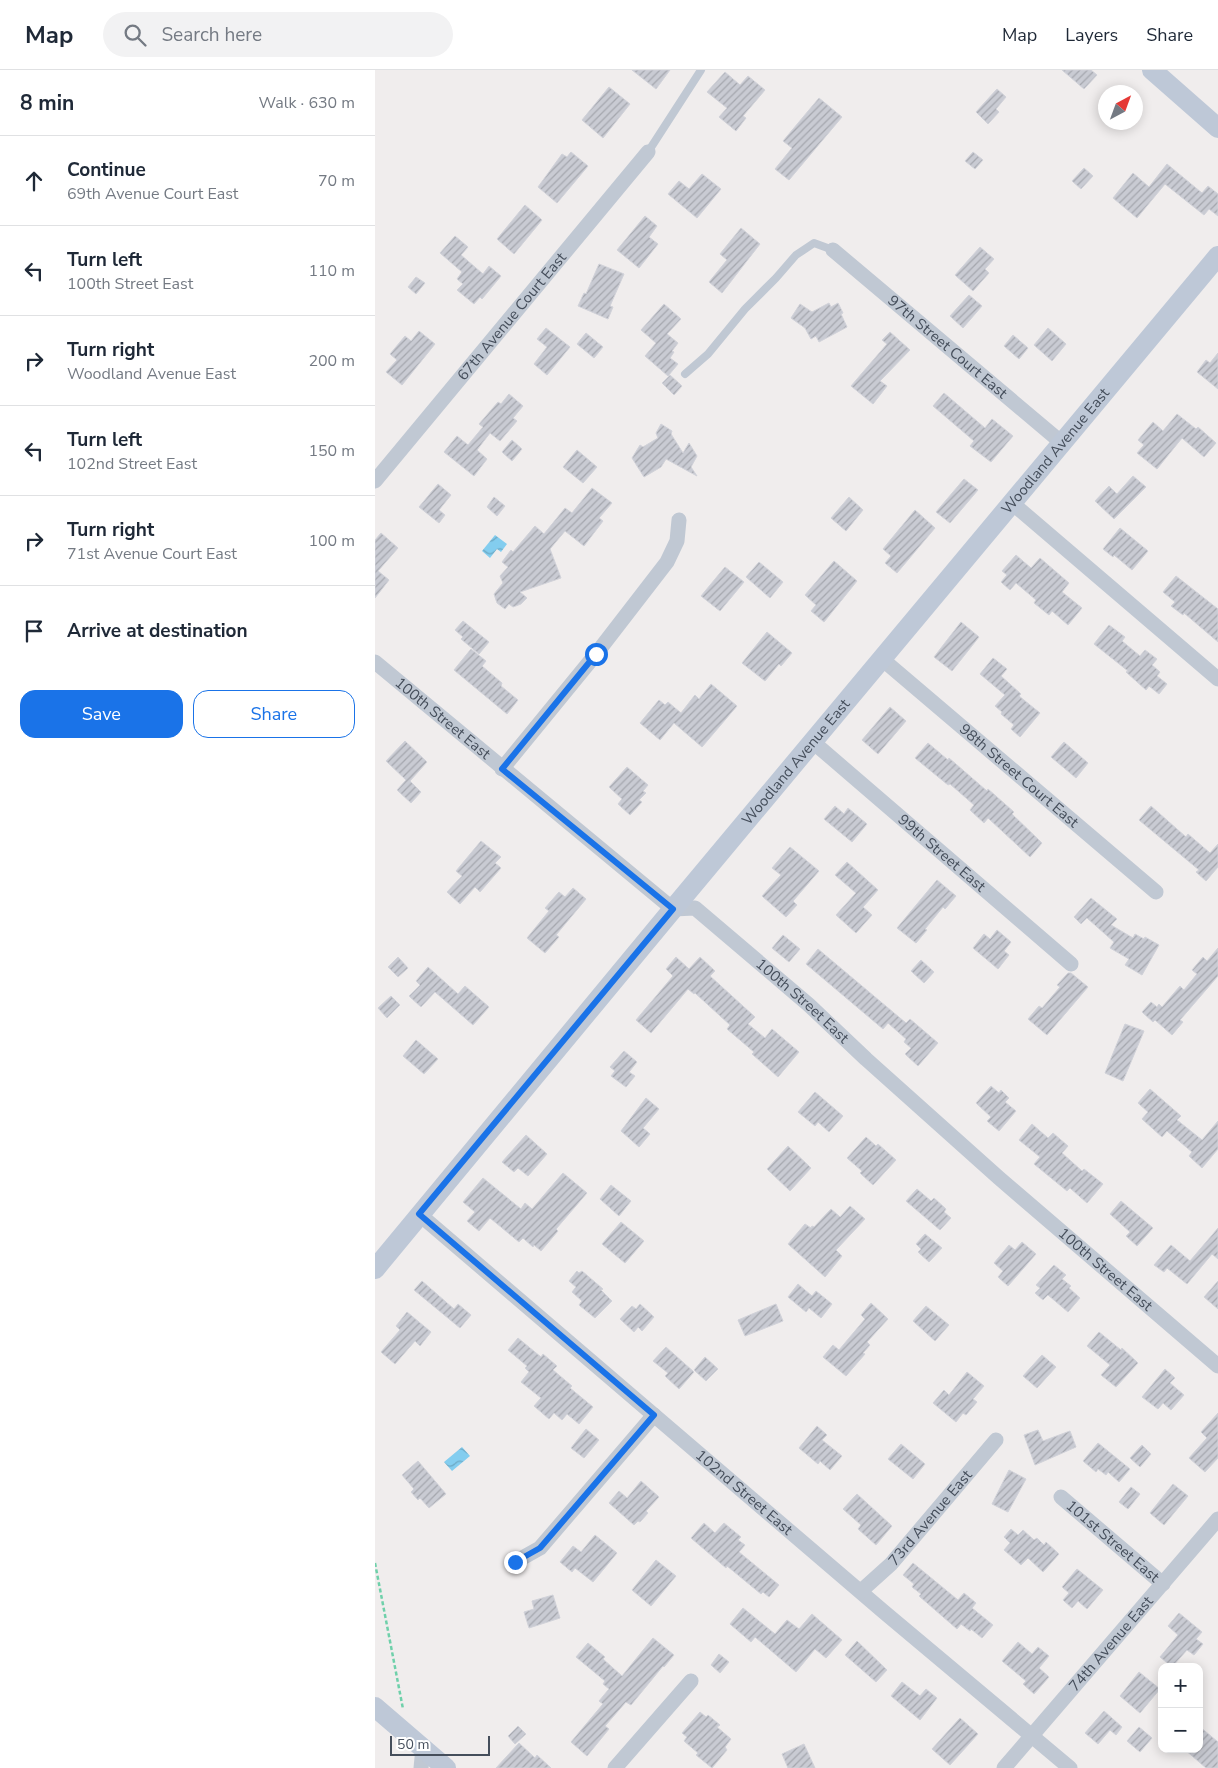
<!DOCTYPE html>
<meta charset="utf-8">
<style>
body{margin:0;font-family:"Nunito Sans",sans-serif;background:#f2f2f3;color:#1f2937}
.controls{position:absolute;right:15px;bottom:15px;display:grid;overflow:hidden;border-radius:10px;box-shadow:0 2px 12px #0003}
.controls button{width:45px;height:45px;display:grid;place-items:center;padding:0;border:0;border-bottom:1px solid #e0e1e3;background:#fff;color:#1f2937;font:25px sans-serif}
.compass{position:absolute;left:723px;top:15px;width:45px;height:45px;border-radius:50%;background:#fff;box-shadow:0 2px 12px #0003;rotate:41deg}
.scale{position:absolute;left:15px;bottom:12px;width:100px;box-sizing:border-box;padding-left:5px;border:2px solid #454e5b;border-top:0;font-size:14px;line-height:18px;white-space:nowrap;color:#454e5b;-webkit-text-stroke:4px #fff;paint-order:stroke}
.stop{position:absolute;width:15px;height:15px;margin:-11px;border:4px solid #1a73e8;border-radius:50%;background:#fff}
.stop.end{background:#1a73e8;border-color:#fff;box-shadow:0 1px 5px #0008}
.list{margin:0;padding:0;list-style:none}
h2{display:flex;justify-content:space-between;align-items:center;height:65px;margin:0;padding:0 20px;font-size:21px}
h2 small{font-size:16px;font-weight:400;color:#747a83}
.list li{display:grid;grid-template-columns:32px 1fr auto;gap:15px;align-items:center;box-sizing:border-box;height:90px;padding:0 20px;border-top:1px solid #e0e1e3}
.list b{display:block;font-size:19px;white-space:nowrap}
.list p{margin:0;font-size:16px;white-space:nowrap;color:#747a83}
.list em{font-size:16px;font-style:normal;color:#747a83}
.actions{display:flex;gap:10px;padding:15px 20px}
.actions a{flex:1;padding:11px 0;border:1px solid #1a73e8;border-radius:15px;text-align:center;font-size:18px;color:#1a73e8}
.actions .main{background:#1a73e8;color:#fff}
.icon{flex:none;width:28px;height:28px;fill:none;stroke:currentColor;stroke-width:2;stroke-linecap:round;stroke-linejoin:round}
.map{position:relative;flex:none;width:843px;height:1698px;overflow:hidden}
header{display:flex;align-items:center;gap:30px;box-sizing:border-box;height:70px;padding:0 25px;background:#fff;border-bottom:1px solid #e0e1e3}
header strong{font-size:24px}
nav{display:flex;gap:28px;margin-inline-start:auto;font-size:18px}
.search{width:350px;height:45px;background:#f2f2f3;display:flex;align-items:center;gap:12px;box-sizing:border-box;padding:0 18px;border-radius:28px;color:#747a83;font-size:19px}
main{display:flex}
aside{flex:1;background:#fff}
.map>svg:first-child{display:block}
.water{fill:url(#water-waves)}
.building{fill:url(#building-hatch);stroke:#d1d2d9}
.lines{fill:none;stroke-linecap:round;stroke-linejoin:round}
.path{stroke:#6fd0aa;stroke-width:2.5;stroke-dasharray:4 2.5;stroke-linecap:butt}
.lane{stroke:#c0c8d3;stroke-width:8}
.street{stroke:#c0c8d3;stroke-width:15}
.secondary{stroke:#bec8d7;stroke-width:20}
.route{stroke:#1a73e8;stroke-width:6}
.labels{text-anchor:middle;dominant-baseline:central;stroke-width:5;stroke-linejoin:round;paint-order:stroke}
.street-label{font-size:15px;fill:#454e5b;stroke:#fff}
</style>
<header>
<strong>Map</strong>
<div class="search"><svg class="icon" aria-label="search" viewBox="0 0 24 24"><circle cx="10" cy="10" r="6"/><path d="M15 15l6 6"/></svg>Search here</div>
<nav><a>Map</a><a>Layers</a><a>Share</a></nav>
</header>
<main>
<aside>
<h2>8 min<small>Walk · 630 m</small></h2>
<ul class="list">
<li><svg class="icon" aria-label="ahead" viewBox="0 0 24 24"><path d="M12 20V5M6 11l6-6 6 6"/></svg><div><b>Continue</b><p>69th Avenue Court East</p></div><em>70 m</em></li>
<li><svg class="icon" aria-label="left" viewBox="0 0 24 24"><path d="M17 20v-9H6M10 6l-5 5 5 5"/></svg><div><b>Turn left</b><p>100th Street East</p></div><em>110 m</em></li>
<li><svg class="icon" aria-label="right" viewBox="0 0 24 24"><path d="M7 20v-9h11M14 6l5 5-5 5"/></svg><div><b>Turn right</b><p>Woodland Avenue East</p></div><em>200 m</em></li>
<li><svg class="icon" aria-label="left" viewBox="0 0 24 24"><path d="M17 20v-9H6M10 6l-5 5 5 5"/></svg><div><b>Turn left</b><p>102nd Street East</p></div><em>150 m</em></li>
<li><svg class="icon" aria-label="right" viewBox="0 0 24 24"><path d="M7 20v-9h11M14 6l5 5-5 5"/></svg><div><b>Turn right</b><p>71st Avenue Court East</p></div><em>100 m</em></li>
<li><svg class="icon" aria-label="arrive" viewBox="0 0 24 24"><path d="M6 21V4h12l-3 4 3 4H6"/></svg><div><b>Arrive at destination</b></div></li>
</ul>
<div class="actions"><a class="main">Save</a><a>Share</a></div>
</aside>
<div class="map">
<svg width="843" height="1698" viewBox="0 0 843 1698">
<defs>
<pattern id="water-waves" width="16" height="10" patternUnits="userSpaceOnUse" patternTransform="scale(1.25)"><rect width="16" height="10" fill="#83cdef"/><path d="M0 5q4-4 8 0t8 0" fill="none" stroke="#6da9c5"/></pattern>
<pattern id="building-hatch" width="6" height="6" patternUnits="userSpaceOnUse" patternTransform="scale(1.25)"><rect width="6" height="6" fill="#c9cbd3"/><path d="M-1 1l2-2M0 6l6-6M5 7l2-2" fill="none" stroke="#a5a7ae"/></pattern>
</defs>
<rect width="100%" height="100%" fill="#f0eded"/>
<!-- water -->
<path class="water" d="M120 465 132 474 126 482 122 479 115 488 107 481Z
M87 1377 95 1386 77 1401 69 1392Z"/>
<!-- building -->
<path class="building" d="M257 0H295L281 19Z
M687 0H716L722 5 709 19Z
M350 2 365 15 373 6 390 20 368 46 371 48 361 61 344 47 352 38 332 22Z
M234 17 255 34 228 68 207 50Z
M622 19 631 27 621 39 624 42 613 54 601 42Z
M444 28 467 47 414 110 400 99 417 78 408 71Z
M196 82 213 96 182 133 163 117 187 84 192 87Z
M598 82 608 90 600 99 590 91Z
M792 94 827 123 833 116 843 124V146L834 139 829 145 790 114 762 148 738 128 758 103 774 117Z
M709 98 718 106 706 119 697 111Z
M327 104 346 119 322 148 293 124 304 111 314 119Z
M150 135 167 150 139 184 122 169Z
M270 146 282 156 274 167 283 174 264 198 242 180Z
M366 158 385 174 347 223 334 212 352 190 345 184Z
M80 166 93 177 86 185 108 204 114 196 126 206 107 229 105 227 99 234 82 220 88 214 82 209 87 202 65 183Z
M605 177 619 189 610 199 614 203 598 221 580 205Z
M224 194 249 204 235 236 238 237 233 249 203 236 209 223 211 224Z
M41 207 50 213 41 224 33 217Z
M594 225 607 236 588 258 575 246Z
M454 233 456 237 463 233 468 243 466 244 472 257 444 272 441 266 436 269 430 258 416 248 425 234 437 242Z
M289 234 306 249 292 264 303 273 297 281 299 282 295 288 303 294 293 306 270 286 281 273 266 260Z
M171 258 195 277 172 305 159 294 172 277 162 269Z
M673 258 691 274 677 291 659 275Z
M44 261 60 274 27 315 11 302 22 290 15 284 30 266 36 271Z
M515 262 535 280 505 311 512 316 498 334 476 316 512 274 507 270Z
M211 263 228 277 219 288 202 274Z
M638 265 653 278 644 289 629 276Z
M843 283V319L822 302 831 290 835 293Z
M295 305 307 316 299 325 287 313Z
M569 323 610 358 617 349 638 366 616 392 595 376 599 371 558 336Z
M134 324 148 336 138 348 142 351 125 371 115 363 102 380 112 389 99 406 69 382 82 366 93 375 108 357 104 354 123 332 126 334Z
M802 344 821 359 823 357 841 373 829 387 807 368 782 399 762 383 769 375 763 370 778 352 788 361Z
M286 354 297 361 296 364 308 383 314 373 322 386 316 397 322 406 291 389 286 397 269 407 257 388 265 375 268 377 283 368 281 363Z
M137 370 147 379 137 391 127 382Z
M202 380 222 397 208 413 188 397Z
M758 406 771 417 739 449 720 431 734 416 742 424Z
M589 409 603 420 575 453 561 442Z
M63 414 76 425 64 440 70 445 64 453 44 437Z
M217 418 237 433 224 448 228 451 209 476 190 461 175 479 186 508 145 522 152 528 146 534 138 537 134 534 130 539 122 533 119 524 128 513 125 506 133 497 127 492 136 480 138 482 160 456 169 464 190 438 197 443Z
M119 427 130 436 122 446 112 437Z
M474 427 488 440 471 461 456 448Z
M540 440 560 458 522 503 510 493 516 486 508 479Z
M745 458 773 481 757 500 739 485 738 487 728 479Z
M6 463 23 478 3 501 14 510 0 528V470Z
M641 485 656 498 665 488 694 513 687 522 707 538 693 555 677 541 674 545 659 533 661 530 641 513 635 520 626 512 632 505 627 501Z
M459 491 482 511 449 552 436 541 441 535 430 525Z
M384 492 408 512 395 528 371 507Z
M350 497 369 512 345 541 326 526Z
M801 506 843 539V572L809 543 808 545 796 536 800 532 788 522Z
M88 551 114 572 104 584 86 569 88 567 80 560Z
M586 552 604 567 577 601 559 587Z
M734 555 750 567 747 571 765 586 770 580 782 589 777 595 785 602 782 606 792 614 784 624 774 616 771 620 751 602 753 601 719 574Z
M392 562 417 583 406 596 404 594 390 611 367 593Z
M96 579 111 591 107 596 127 613 126 616 143 630 132 644 79 600Z
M618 588 632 599 626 606 646 624 644 626 665 643 645 667 636 659 639 655 626 644 627 642 620 636 630 625 605 604Z
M336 614 362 636 327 677 299 653 285 670 265 653 284 630 290 635 293 632 306 643 320 625 324 629Z
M515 637 531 651 503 684 487 670Z
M30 671 52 692 35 711 46 722 36 733 22 720 31 710 11 691Z
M689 672 713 693 701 708 676 687Z
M553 673 573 690 574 688 612 721 613 719 639 742 637 744 667 773 655 787 613 748 609 753 595 740 599 735 575 714 573 715 540 688Z
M252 697 273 715 268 721 271 723 264 730 267 732 255 745 243 734 247 729 234 717Z
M460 736 469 744 473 738 492 754 477 772 449 749Z
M776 736 811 767 813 764 835 783 843 774V797L831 811 821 802 824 800 764 750Z
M106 771 126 787 120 793 126 798 105 822 100 817 85 834 72 822 87 806 81 801Z
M415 777 444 801 418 831 422 835 411 847 387 826 406 805 397 798Z
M472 792 503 820 488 837 497 845 481 863 461 845 481 823 460 805Z
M562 810 581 826 570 839 568 837 550 859 552 860 541 873 522 858Z
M198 818 211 829 181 865 184 867 170 883 152 868 174 841 170 838 184 822 190 827Z
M716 828 742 849 736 855 758 868 760 864 769 869 770 867 784 875 767 905 750 895 754 889 735 878 739 872 712 848 706 854 699 847Z
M622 860 636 872 629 881 634 885 623 899 598 878 609 864 615 869Z
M408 865 425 879 414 892 397 878Z
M843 878V906L805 950 808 952 797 965 780 950 778 952 767 942 776 932 782 937 784 934 787 937 805 916 809 920 822 904 817 900 828 887 832 891Z
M443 879 531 953 535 949 563 973 543 996 530 984 536 978 529 972 531 969 513 953 508 959 431 894Z
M23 887 33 898 23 907 13 897Z
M301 887 314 899 325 887 340 901 335 906 380 947 373 954 390 968 397 959 424 982 403 1007 377 984 379 982 352 959 355 955 320 923 319 924 313 919 276 963 261 950 298 906 291 899Z
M546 890 559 902 549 913 536 901Z
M53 897 83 924 90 916 114 937 98 955 60 922 46 937 34 926 45 915 41 911Z
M693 903H696L713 917 672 965 653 949 664 936 667 938 685 917 682 915Z
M16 926 25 935 12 948 3 938Z
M750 954 769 961 748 1011 730 1003Z
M41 970 63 989 49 1004 28 986Z
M249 981 262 992 254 1002 260 1006 251 1017 236 1006 240 1001 235 997Z
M616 1016 624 1023 626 1020 634 1028 630 1032 641 1041 624 1061 612 1051 616 1047 601 1033Z
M775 1019 806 1046 802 1050 827 1070 843 1051V1079L827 1098 814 1086 817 1082 792 1061 787 1067 767 1049 773 1042 763 1033Z
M440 1022 468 1046 454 1062 443 1052 440 1056 423 1042Z
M271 1028 284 1039 268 1058 275 1064 264 1077 246 1061Z
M657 1054 673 1068 678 1063 693 1076 687 1083 707 1101 709 1099 728 1114 712 1133 695 1118 692 1121 659 1094 665 1087 644 1070Z
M151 1065 172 1084 153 1106 143 1098 139 1102 127 1092Z
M491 1067 501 1076 503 1074 521 1090 498 1115 485 1103 487 1101 472 1088Z
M413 1076 436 1098 415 1121 392 1099Z
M188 1103 212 1123 181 1159 183 1161 166 1181 159 1175 158 1177 148 1168 144 1172 115 1148 104 1161 92 1151 100 1142 88 1132 108 1108 146 1139 150 1133 157 1139Z
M236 1115 256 1131 244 1146 225 1129Z
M542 1119 556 1131 559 1128 571 1139 569 1142 576 1148 565 1160 531 1131Z
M746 1131 778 1158 762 1176 751 1166 755 1162 735 1144Z
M475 1136 490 1149 461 1180 467 1186 450 1207 413 1174 430 1154 436 1158 437 1156 439 1157 456 1139 465 1147Z
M246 1152 269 1171 250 1193 227 1174Z
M843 1158V1189L837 1184 812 1214 792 1198 789 1202 779 1195 796 1175 815 1191Z
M550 1164 567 1178 554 1192 543 1182 546 1179 541 1174Z
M647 1172 661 1184 633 1216 623 1207 628 1201 619 1193 634 1175 640 1180Z
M679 1195 691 1205 687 1209 696 1216 694 1218 705 1228 693 1242 673 1225 668 1230 660 1223 665 1218 661 1215Z
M202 1201 204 1203 207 1201 228 1219 226 1220 237 1231 220 1248 204 1235 207 1231 197 1222 201 1217 194 1211Z
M47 1211 79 1239 83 1234 96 1245 85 1258 39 1220Z
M843 1211V1239L829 1227Z
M423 1214 437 1226 441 1221 457 1234 446 1248 434 1238 431 1242 413 1227Z
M496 1233 513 1249 492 1272 495 1275 488 1283 490 1284 471 1306 448 1287 458 1275 464 1280 490 1249 486 1245Z
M265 1234 279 1247 267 1261 263 1257 259 1262 245 1249 257 1236 261 1239Z
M401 1234 408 1251 370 1266 363 1250Z
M551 1236 574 1255 560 1271 538 1251Z
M32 1242 56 1262 45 1276 40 1271 20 1294 6 1282 25 1260 21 1256Z
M724 1262 746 1280 747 1278 763 1293 741 1317 726 1305 735 1295 712 1276Z
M143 1268 166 1287 168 1284 182 1296 178 1300 197 1316 195 1318 218 1337 204 1354 192 1344 187 1350 179 1343 174 1349 159 1336 166 1328 146 1312 154 1302 150 1298 152 1296 133 1280Z
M291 1277 319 1302 304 1319 290 1306 293 1303 278 1291Z
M667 1285 681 1297 662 1318 648 1306Z
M330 1287 343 1299 331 1311 319 1300Z
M790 1299 800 1308 795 1313 809 1325 796 1340 788 1333 783 1339 767 1327Z
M592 1302 609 1316 598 1329 602 1332 591 1345 588 1343 581 1352 558 1333 569 1320 574 1325Z
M843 1343V1388L830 1402 814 1388 832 1368 826 1362Z
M442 1356 452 1365 447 1370 467 1386 455 1400 445 1391 443 1394 424 1378Z
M211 1359 224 1370 209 1388 196 1378Z
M663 1360 668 1371 695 1361 701 1377 660 1395 649 1365Z
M723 1373 755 1399 744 1412 733 1402 731 1405 723 1399 721 1402 708 1391Z
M526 1374 550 1394 538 1409 513 1389Z
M767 1375 776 1384 765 1397 755 1388Z
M43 1391 71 1424 54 1438 45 1428 43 1430 36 1422 39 1419 27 1405Z
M634 1400 651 1409 633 1442 617 1434Z
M266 1411 284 1427 271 1441 273 1443 265 1452 263 1451 259 1455 234 1433 244 1421 252 1428Z
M798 1414 813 1426 789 1455 775 1443Z
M756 1417 765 1424 753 1439 744 1432Z
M482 1424 517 1456 501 1475 483 1459 486 1455 468 1439Z
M329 1453 340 1463 349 1453 366 1467 363 1470 370 1475 364 1482 404 1515 394 1527 388 1522 386 1524 352 1496 351 1498 316 1468Z
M636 1459 643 1465 648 1460 659 1470 662 1468 669 1475 671 1472 684 1484 668 1502 653 1488 646 1495 629 1480 635 1473 629 1467Z
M220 1465 242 1483 218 1512 200 1498 197 1502 185 1492 198 1476 206 1482Z
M281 1490 301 1506 276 1536 257 1520Z
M538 1493 583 1530 589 1523 601 1533 597 1538 618 1555 607 1568 596 1559 595 1561 586 1554 582 1559 544 1526 546 1524 537 1517 539 1514 528 1505Z
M702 1499 728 1520 712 1539 703 1531 697 1538 688 1530 694 1523 687 1517Z
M178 1525 185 1548 154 1558 149 1542 159 1539 157 1531Z
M368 1538 400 1564 412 1550 424 1559 437 1544 467 1570 451 1588 440 1579 421 1602 380 1567 376 1572 355 1554Z
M804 1543 827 1562 821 1569 828 1574 819 1585 812 1580 797 1597 785 1587 803 1565 793 1556Z
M278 1568 299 1585 289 1597 288 1596 256 1635 251 1632 230 1656 234 1659 212 1686 196 1672 228 1634 224 1631 234 1619 228 1614 230 1611 201 1587 213 1573 230 1587 228 1589 247 1606Z
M482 1571 512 1600 501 1612 470 1585Z
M643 1572 657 1584 663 1577 674 1586 664 1598 674 1607 659 1624 648 1614 651 1611 627 1591Z
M344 1584 354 1592 345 1603 336 1595Z
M764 1602 785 1619 765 1643 745 1626Z
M527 1612 545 1626 551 1619 562 1628 545 1650 516 1626Z
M729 1641 747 1657 741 1665 735 1660 723 1674 710 1663Z
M325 1642 331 1647 333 1645 345 1655 342 1657 356 1669 350 1677 352 1680 337 1698 321 1685 323 1683 309 1671 312 1667 307 1663Z
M585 1648 603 1664 575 1695 557 1679Z
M143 1656 151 1664 140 1674 133 1666Z
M824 1656 843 1672V1698H831L809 1679H824Z
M764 1657 777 1668 765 1682 752 1671Z
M144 1673 160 1688 162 1685 176 1698H121Z
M429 1674 440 1698H413L407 1684Z"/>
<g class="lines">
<!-- path -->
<path class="path" d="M0 1493 28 1639"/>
<!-- lane -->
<path class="lane" d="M273 82 326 0
M310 304 333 284 370 239 401 208 421 185 439 173 458 180"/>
<!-- street -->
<g class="street">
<path id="s1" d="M458 180 687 373"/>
<path id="s2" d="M0 411 273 82"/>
<path d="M637 433 843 609"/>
<path id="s3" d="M507 589 781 822"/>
<path id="s4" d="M0 592 298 839 320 838 434 935 491 989 624 1108 843 1296"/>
<path id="s5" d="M438 672 696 894"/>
<path d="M127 699 221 584 292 492 302 471 304 450"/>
<path id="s6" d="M44 1144 509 1542 695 1698"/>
<path id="s7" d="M686 1427 788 1514"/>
<path d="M140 1492 165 1478 279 1345"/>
<path id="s8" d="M486 1521 516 1494 621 1370"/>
<path d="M46 1698 48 1678"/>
<path d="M240 1698 316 1611"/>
<path id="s9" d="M629 1698 843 1449"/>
</g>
<!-- secondary -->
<g class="secondary">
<path d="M777 0 843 58"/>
<path id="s10" d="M0 1199 298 839 843 186"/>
<path d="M0 1637 71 1698"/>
</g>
</g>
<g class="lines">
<!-- route -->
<path class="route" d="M140 1492 165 1478 279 1345 44 1144 298 839 127 699 221 584"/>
</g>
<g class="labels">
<!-- street labels -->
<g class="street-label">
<text stroke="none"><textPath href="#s2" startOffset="214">67th Avenue Court East</textPath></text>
<text stroke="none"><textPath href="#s1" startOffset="150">97th Street Court East</textPath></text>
<text stroke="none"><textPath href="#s10" startOffset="1064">Woodland Avenue East</textPath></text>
<text stroke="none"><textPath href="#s4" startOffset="88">100th Street East</textPath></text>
<text stroke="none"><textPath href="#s10" startOffset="659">Woodland Avenue East</textPath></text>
<text stroke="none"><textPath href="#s3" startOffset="180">98th Street Court East</textPath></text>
<text stroke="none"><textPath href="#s5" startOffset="170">99th Street East</textPath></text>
<text stroke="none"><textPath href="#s4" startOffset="551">100th Street East</textPath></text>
<text stroke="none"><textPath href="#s4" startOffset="956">100th Street East</textPath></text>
<text stroke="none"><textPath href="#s6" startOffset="428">102nd Street East</textPath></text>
<text stroke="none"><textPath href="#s8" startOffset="101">73rd Avenue East</textPath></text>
<text stroke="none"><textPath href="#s7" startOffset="68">101st Street East</textPath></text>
<text stroke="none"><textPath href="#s9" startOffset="164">74th Avenue East</textPath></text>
</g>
</g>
</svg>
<div class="controls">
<button>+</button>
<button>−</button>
</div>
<svg class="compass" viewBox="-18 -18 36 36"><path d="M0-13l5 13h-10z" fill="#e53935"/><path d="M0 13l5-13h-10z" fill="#747a83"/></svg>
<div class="scale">50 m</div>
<div class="stop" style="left:221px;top:584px"></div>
<div class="stop end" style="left:140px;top:1492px"></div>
</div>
</main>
